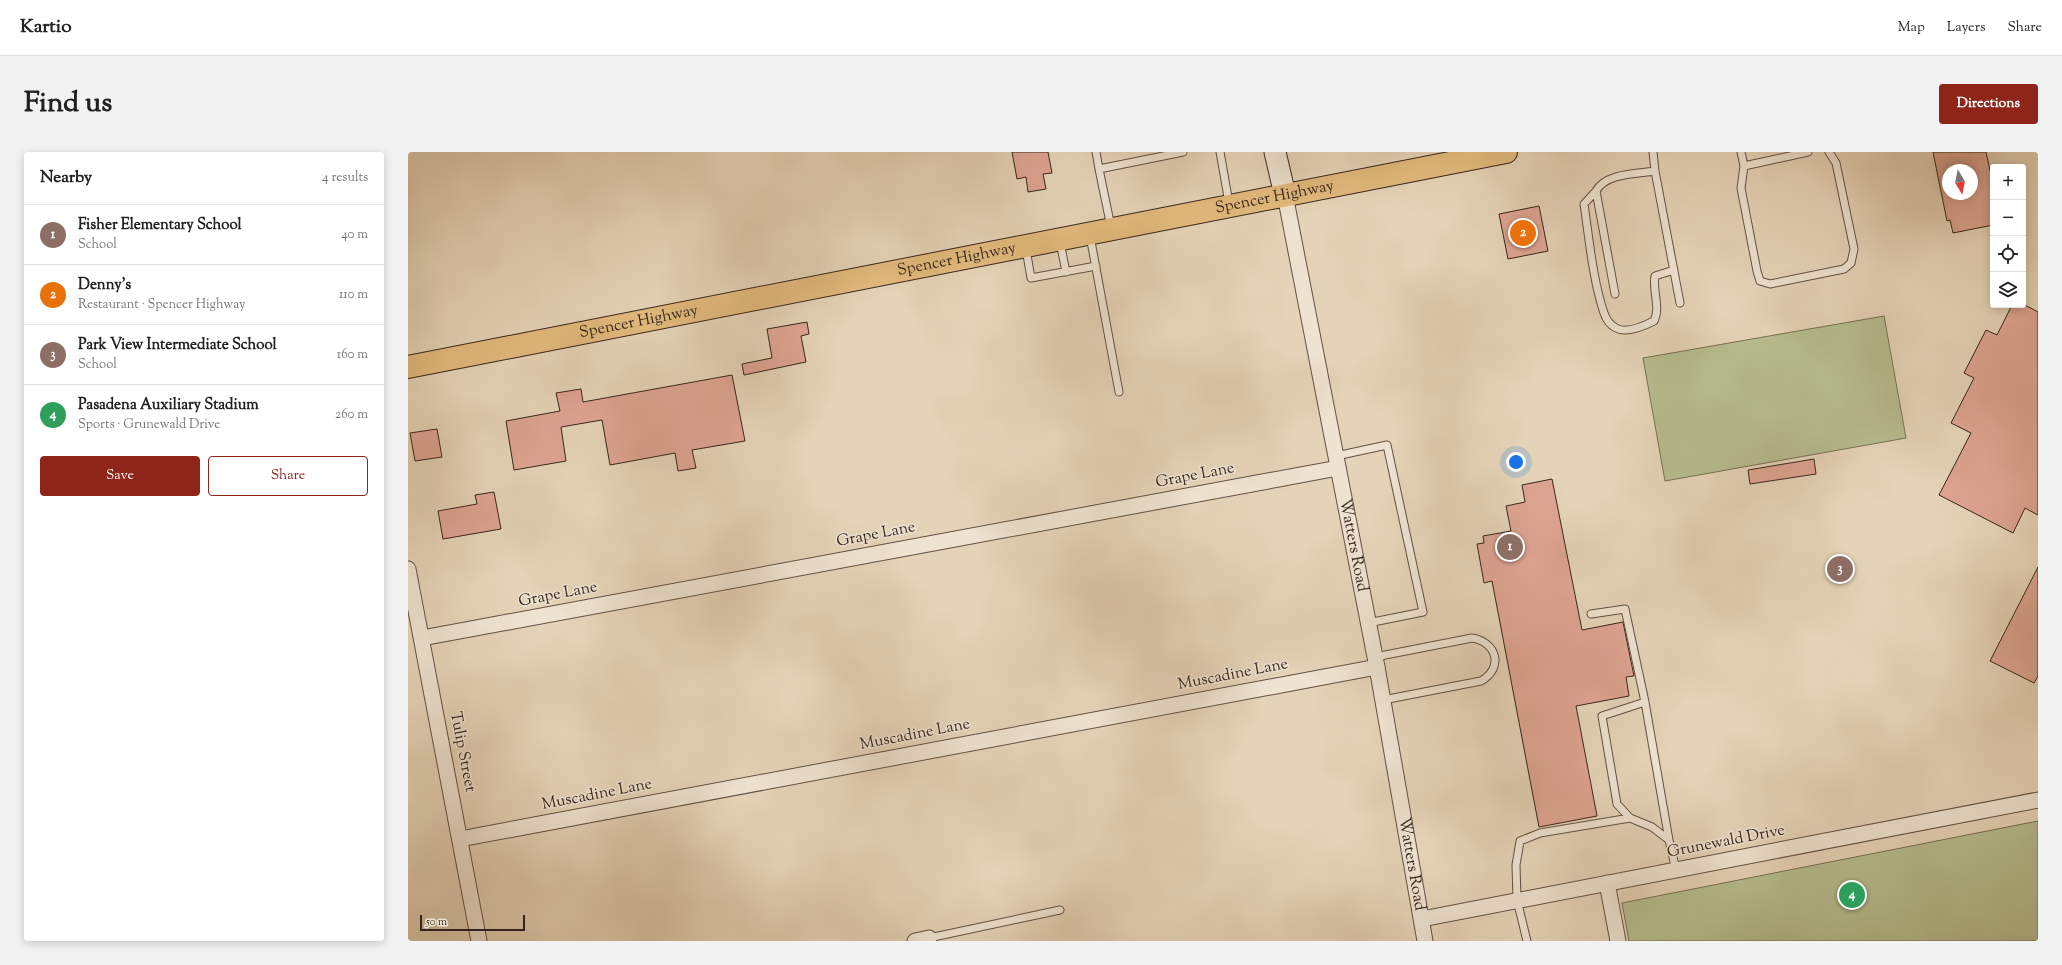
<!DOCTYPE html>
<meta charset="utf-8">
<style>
body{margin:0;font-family:"Sorts Mill Goudy",serif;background:#f2f2f2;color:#222}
.controls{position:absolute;right:12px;top:12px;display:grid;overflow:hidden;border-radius:4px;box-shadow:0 2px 10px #0003}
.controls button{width:36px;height:36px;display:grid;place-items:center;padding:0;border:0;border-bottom:1px solid #e0e0e0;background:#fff;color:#222;font:20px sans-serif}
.compass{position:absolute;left:1534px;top:12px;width:36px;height:36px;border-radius:50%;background:#fff;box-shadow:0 2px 10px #0003;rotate:170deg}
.scale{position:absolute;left:12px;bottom:10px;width:105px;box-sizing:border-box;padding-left:4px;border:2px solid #36251d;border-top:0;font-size:11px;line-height:14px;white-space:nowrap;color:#36251d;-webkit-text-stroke:3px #eee2d0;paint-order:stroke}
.you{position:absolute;left:1108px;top:310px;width:14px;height:14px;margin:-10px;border:3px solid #fff;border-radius:50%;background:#1a73e8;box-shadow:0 0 0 6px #1a73e833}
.badge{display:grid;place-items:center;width:26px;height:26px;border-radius:50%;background:#8f2418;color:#fff;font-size:13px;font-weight:700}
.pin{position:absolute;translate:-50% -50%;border:2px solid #fff;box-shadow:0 1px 4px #0006}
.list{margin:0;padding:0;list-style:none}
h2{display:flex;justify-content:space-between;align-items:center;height:52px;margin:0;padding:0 16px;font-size:17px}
h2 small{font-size:13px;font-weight:400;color:#767676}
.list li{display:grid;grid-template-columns:26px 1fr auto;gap:12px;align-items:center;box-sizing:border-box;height:60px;padding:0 16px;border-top:1px solid #e0e0e0}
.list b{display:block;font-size:15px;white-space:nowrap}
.list p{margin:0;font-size:13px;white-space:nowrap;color:#767676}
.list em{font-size:13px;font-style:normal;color:#767676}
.actions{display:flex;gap:8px;padding:12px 16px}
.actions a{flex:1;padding:9px 0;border:1px solid #8f2418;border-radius:4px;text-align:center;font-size:14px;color:#8f2418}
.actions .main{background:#8f2418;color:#fff}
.icon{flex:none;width:22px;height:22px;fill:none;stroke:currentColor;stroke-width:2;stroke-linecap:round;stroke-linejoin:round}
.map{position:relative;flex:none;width:1630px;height:789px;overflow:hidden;border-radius:4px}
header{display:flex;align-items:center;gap:24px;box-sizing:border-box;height:56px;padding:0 20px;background:#fff;border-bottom:1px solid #e0e0e0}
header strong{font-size:19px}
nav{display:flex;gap:22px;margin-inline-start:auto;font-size:14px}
.intro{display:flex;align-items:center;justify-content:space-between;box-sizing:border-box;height:96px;padding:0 24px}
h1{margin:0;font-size:28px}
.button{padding:10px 18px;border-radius:4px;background:#8f2418;color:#fff;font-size:14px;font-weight:700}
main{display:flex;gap:24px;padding:0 24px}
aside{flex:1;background:#fff;border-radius:4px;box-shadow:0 2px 10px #0003}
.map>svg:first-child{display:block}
.grass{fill:#b6bc8e;stroke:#767056}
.building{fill:#dea492;stroke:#36251d;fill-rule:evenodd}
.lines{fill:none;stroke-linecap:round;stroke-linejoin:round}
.lane-casing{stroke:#625044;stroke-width:9}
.street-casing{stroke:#625044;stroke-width:17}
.secondary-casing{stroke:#36251d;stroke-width:23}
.primary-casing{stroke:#36251d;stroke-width:24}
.lane{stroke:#eee2d0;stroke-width:7}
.street{stroke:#eee2d0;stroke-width:15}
.secondary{stroke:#eee2d0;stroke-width:21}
.primary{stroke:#e2ba7c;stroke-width:22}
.labels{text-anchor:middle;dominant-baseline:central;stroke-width:3;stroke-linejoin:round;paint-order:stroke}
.street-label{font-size:16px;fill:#36251d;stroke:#eee2d0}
</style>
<header>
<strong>Kartio</strong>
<nav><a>Map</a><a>Layers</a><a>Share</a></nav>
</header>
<div class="intro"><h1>Find us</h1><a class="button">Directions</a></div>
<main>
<aside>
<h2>Nearby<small>4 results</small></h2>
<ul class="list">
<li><span class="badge" style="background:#8d6e63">1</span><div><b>Fisher Elementary School</b><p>School</p></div><em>40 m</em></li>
<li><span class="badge" style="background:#e8710a">2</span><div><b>Denny's</b><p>Restaurant · Spencer Highway</p></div><em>110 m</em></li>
<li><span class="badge" style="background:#8d6e63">3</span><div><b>Park View Intermediate School</b><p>School</p></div><em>160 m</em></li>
<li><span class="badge" style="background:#2e9e5b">4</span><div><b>Pasadena Auxiliary Stadium</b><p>Sports · Grunewald Drive</p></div><em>260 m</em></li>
</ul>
<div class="actions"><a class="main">Save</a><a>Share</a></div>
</aside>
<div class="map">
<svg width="1630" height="789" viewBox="0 0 1630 789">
<rect width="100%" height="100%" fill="#e5d3b7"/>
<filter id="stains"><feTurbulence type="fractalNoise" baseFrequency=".005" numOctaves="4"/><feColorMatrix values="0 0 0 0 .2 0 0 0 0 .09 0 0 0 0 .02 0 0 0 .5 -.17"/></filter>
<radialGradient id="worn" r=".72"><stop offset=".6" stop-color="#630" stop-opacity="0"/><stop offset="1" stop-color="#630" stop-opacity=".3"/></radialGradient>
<!-- grass -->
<path class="grass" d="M1476 164 1498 286 1257 329 1235 206Z
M1630 669V789H1221L1214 751Z"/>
<!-- building -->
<path class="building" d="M604 0H640L644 21 635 22 638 37 620 40 618 25 609 27Z
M1525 0H1578L1585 32V73L1545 81 1542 68 1539 69ZM1540 18H1564V42H1540Z
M1131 54 1140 99 1100 107 1091 62Z
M1604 153H1617L1630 160V363L1617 356 1605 381 1531 343 1563 281 1543 271 1566 226 1556 221 1578 178 1589 183Z
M399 170 401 182 393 184 398 210 336 223 334 212 364 206 359 177Z
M324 223 337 289 284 298 288 316 270 319 267 301 202 313 194 268 153 275 158 309 106 318 98 269 152 259 148 241 173 237 175 250Z
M29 277 34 305 7 309 2 281Z
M1406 307 1408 322 1342 332 1340 318Z
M1144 327 1174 478 1215 470 1226 524 1218 525 1221 544 1168 554 1189 664 1131 675 1084 429 1076 431 1069 392 1076 391 1075 384 1103 379 1098 354 1117 350 1114 333Z
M86 340 93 377 35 387 30 359 69 352 67 343Z
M1630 415V524L1626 531 1582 509Z"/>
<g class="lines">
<defs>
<path id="lane" d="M688 0 691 17
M812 0 821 51
M1245 0 1247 19 1272 151
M1333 0 1336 14 1333 36 1349 119 1352 129 1362 132 1436 117 1443 111 1446 97 1428 11 1421 0
M1336 14 1400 0
M1188 39 1176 52C1181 86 1185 129 1196 161 1198 167 1202 173 1208 176 1218 182 1236 174 1246 169 1253 155 1244 139 1247 124L1266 118
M703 75 691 17 775 0
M682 84 711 240
M652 90 658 120
M618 97 623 126 688 114
M1207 142 1188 39C1198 21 1228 22 1247 19
M928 304 979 293 1015 460 960 471
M1183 462 1217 457 1237 550 1261 688
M967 505 1064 486C1089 490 1096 516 1073 529L975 548
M1237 550 1194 564 1209 652 1222 666 1244 675 1261 688 1268 718
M521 786 652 758
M1119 789 1109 748 1108 713 1112 689 1132 681 1222 666"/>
<g id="street">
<path id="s1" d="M877 43 969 515 1017 789"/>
<path d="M0 417 71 789"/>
<path d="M14 486 930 316"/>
<path d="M52 687 969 515"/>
<path d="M1199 731 1210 789"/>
<path d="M1014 767 1630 648"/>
<path d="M507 789 521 786"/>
</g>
<path id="secondary" d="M867 0 877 43"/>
<g id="primary">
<path id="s2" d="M0 215 1098 0"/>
</g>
</defs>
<!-- lane casing -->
<use href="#lane" class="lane-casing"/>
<!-- street casing -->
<use href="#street" class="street-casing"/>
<!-- secondary casing -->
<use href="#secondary" class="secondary-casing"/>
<!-- primary casing -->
<use href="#primary" class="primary-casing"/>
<!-- lane -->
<use href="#lane" class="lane"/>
<!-- street -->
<use href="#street" class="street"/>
<!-- secondary -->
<use href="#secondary" class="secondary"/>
<!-- primary -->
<use href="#primary" class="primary"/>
</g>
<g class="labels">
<!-- street labels -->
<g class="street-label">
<text stroke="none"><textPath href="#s2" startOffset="883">Spencer Highway</textPath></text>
<text stroke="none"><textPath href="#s2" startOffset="559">Spencer Highway</textPath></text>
<text stroke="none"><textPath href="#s2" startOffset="235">Spencer Highway</textPath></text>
<text transform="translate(787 324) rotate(-11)">Grape Lane</text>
<text transform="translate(468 383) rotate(-11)">Grape Lane</text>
<text stroke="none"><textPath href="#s1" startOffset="357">Watters Road</textPath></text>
<text transform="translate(150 443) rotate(-11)">Grape Lane</text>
<text transform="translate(825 523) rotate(-11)">Muscadine Lane</text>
<text transform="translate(507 583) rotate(-11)">Muscadine Lane</text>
<text transform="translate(54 600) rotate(79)">Tulip Street</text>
<text transform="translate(189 643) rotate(-11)">Muscadine Lane</text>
<text transform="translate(1318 690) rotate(-11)">Grunewald Drive</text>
<text stroke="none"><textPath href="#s1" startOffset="681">Watters Road</textPath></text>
</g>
</g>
<rect width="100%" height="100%" filter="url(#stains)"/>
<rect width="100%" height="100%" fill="url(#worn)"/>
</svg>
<div class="controls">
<button>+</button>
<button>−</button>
<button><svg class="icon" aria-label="locate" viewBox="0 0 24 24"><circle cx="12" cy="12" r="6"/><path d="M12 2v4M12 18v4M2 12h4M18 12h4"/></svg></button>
<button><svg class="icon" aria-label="layers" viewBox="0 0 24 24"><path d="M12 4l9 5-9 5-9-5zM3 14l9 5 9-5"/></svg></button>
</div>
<svg class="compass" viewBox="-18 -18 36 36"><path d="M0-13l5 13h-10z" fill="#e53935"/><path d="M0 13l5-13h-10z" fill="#767676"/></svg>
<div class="scale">50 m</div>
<div class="you"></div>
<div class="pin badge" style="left:1102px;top:395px;background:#8d6e63">1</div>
<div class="pin badge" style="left:1115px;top:81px;background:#e8710a">2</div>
<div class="pin badge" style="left:1432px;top:417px;background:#8d6e63">3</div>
<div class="pin badge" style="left:1444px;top:743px;background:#2e9e5b">4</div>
</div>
</main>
